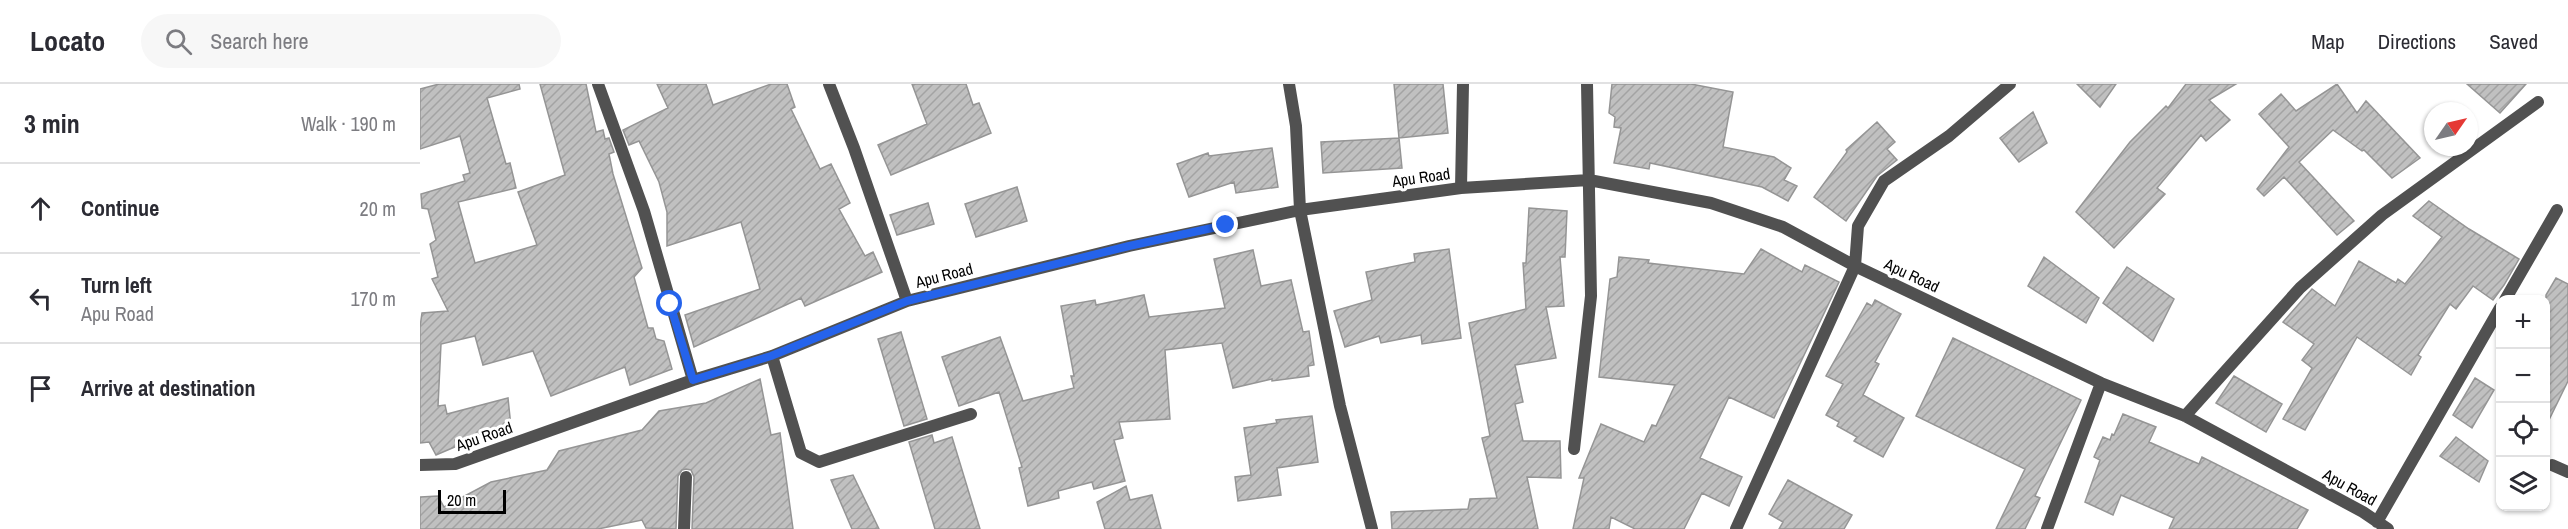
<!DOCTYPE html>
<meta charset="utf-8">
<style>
body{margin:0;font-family:"Archivo Narrow",sans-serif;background:#f7f7f7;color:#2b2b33}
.controls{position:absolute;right:18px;bottom:18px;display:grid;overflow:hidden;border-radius:12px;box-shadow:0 2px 4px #0004}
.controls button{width:54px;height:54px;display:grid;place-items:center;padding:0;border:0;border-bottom:2px solid #e1e1e2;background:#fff;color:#2b2b33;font:30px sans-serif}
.compass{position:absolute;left:2004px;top:18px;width:54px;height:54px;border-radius:50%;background:#fff;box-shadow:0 2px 4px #0004;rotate:56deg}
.scale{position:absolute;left:18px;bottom:15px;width:68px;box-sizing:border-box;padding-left:6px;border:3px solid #000;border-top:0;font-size:16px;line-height:21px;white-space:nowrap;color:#000;-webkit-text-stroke:4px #fff;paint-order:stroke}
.stop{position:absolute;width:18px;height:18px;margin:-14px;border:4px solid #2563eb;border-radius:50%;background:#fff}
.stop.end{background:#2563eb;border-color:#fff;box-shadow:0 2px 6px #0008}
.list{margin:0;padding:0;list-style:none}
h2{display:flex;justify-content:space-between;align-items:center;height:78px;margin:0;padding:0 24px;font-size:26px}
h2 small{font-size:20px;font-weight:400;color:#7c7c81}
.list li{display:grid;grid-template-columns:39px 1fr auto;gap:18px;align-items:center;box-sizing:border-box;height:90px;padding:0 24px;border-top:2px solid #e1e1e2}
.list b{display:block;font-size:22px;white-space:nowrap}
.list p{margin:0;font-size:20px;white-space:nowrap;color:#7c7c81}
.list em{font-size:20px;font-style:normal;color:#7c7c81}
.icon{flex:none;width:33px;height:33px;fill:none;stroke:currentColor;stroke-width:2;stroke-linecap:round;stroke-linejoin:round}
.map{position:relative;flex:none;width:2148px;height:445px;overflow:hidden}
header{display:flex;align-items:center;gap:36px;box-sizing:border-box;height:84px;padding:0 30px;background:#fff;border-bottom:2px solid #e1e1e2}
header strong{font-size:28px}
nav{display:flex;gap:33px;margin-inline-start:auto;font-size:21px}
.search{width:420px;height:54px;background:#f7f7f7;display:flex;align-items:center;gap:15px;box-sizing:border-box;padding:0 21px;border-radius:33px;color:#7c7c81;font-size:22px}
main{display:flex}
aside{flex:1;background:#fff}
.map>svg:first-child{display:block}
.building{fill:url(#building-hatch);stroke:#959595;stroke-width:1.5}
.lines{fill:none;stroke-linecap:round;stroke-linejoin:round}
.street{stroke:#515151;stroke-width:12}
.route{stroke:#2563eb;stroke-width:8}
.labels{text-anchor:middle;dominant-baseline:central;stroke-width:6;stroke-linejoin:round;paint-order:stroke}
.street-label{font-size:16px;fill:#000;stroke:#fff}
</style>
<header>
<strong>Locato</strong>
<div class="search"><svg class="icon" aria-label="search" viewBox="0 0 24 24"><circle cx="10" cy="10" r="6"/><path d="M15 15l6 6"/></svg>Search here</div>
<nav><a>Map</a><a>Directions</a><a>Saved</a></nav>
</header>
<main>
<aside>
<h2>3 min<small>Walk · 190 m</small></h2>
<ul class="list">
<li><svg class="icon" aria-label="ahead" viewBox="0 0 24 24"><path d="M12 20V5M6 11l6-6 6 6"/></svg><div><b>Continue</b></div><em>20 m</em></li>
<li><svg class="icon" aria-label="left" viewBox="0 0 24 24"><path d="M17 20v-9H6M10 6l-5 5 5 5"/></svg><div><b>Turn left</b><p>Apu Road</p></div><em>170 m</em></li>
<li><svg class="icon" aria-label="arrive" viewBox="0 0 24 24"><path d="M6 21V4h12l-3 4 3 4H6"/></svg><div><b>Arrive at destination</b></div></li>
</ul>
</aside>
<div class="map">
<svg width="2148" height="445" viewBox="0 0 2148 445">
<defs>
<pattern id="building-hatch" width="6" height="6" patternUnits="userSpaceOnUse" patternTransform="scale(1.5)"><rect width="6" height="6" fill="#c0c0c0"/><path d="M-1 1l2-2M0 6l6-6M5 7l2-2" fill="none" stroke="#a3a3a3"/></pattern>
</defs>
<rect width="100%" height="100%" fill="#fff"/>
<!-- building -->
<path class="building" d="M19 0H99L100 5 67 14 86 80 90 79 96 104 38 118 55 179 117 161 98 108 145 91 120 0H166L176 48 183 46 185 55 189 54 194 68 189 70 193 90 222 184 214 193 228 244H233L236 255 244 257 252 285 210 301 205 283 131 312 113 267 63 281 55 252 21 260 18 322 25 321 27 330 88 314 91 343 35 356 37 362 16 371 9 358 0 359V243L2 229 28 227 12 195 18 193 10 160 16 156 8 125 2 124 1 110 45 97 43 91 50 89 40 52 0 65V5Z
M237 0H286L293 21 351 0H367L375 23 371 25 400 85 411 80 430 119 419 125 445 172 453 168 462 188 385 222 381 214 274 263 265 231 340 205 321 138 247 162V128L239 98 219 57 209 61 203 46 248 24Z
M492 0H546L553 21 559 19 571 49 471 91 458 61 507 40Z
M974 0H1023L1028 49 979 54Z
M1192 0H1271L1313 8 1303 63 1354 73 1371 84 1364 96 1377 102 1368 117 1342 103 1230 79 1229 85 1194 79 1201 44 1194 43 1195 33 1189 29Z
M1657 0H1696L1680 23Z
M1766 0H1816L1789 16 1810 36 1786 57 1781 51 1737 104 1745 110 1694 164 1656 128 1710 58 1746 22 1748 24Z
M1917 0 1937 29 1946 17 2000 74 1972 94 1944 66 1942 67 1913 46 1879 78 1934 137 1917 151 1864 93 1844 112 1837 105 1869 63 1839 30 1861 10 1876 27Z
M2047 0H2106L2080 29Z
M1613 28 1627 59 1599 78 1580 54Z
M1457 38 1475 58 1467 65 1477 76 1457 92 1426 137 1394 113 1427 68 1426 66Z
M979 54 982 84 903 89 901 58Z
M852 64 858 103 816 109 814 98 769 113 757 80 788 69 789 72Z
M597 103 607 137 556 153 545 120Z
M2009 117 2049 145 2099 175 2084 201 2073 216 2053 202 2036 225 2030 220 1998 271 2001 273 1991 291 1937 253 1885 346 1863 335 1892 284 1882 276 1894 260 1863 238 1892 205 1915 222 1939 177 1976 199 1978 195 1985 200 2022 153 1993 132Z
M508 119 514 140 477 151 470 131Z
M1109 124 1147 127 1145 173H1140L1144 222 1126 223 1136 274 1095 281 1103 318 1095 320 1103 357H1140L1141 394 1107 393 1118 445H972L971 428 1048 425 1050 415 1077 414 1062 354 1070 352 1049 239 1106 225 1103 179H1106Z
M1029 165 1041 254 1002 260 1001 251 961 259 959 252 925 263 914 227 952 216 946 188 995 178 994 170Z
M1341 165 1382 188 1385 181 1419 198 1354 334 1309 313 1280 374 1322 393 1309 422 1282 409 1264 445H1215L1191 433 1189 445H1153L1164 394H1159L1181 340 1224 358 1232 341 1236 342 1255 301 1179 293 1190 195 1197 193 1199 173 1229 176 1228 179 1324 190Z
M833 166 841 202 871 196 883 248 889 247 894 281 888 282 889 292 852 297V295L813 304 802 259 745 266 750 335 699 338 703 354 694 356 705 397 674 405 672 398 638 407 639 414 608 422 599 384 602 383 579 308 539 322 522 273 580 253 603 317 654 304 651 292H654L641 222 675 216 676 221 724 211 729 233 805 224 794 175Z
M1624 173 1679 214 1666 239 1608 202Z
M1707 183 1754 215 1733 257 1683 219Z
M2136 194 2148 200V297L2126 342V211Z
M1455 216 1481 230 1455 278 1459 280 1443 311 1484 334 1463 373 1434 357 1437 353 1417 342 1419 338 1406 331 1423 300 1406 292 1447 219 1452 222Z
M481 248 507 335 484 342 458 255Z
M1533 254 1661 316 1615 412 1620 414 1605 445H1576L1605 385 1496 332Z
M1814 292 1862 320 1846 348 1796 319Z
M2055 294 2074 306 2052 344 2033 331Z
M340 295 351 351 360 349 373 445H272L274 393 271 386 266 385 262 386 258 392 256 445 226 444 222 436 178 445H0V413L18 412 24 423 71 398 127 386 139 367 222 346 239 327 286 319Z
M1703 330 1736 343 1729 358 1779 380 1782 373 1888 426 1877 445H1749L1754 434 1701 411 1693 431 1665 418 1680 376 1674 373 1683 353 1690 356 1692 350 1694 351Z
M892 332 898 378 857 384 861 411 818 417 815 393 831 391 824 344 857 339 856 336Z
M512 351 514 359 532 353 560 445H515L489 358Z
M2036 353 2068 377 2059 398 2020 372Z
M433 391 459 445H432L411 396Z
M1368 396 1432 431 1424 445H1359L1363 438 1349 430Z
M706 402 710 416 732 411 741 445H685L677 418Z"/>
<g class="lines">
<!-- street -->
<path class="street" d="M178 0 224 127 273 296
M409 0 434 64 487 217
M869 0 876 42 880 126 920 322 952 445
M1041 104 1043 0
M2085 216 2137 126
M352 272 381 369 399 378 551 330
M1765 332 1880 204 1962 131 2118 18
M1154 365 1171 212 1167 0
M0 381 35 380 273 296 352 272 487 217 709 162 880 126 1041 104 1169 96 1291 119 1363 143 1435 182 1681 299 1765 332 1943 428 1968 445
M2132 381 2148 388
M1957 438 2080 224
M264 445 266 393
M1316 445 1435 182 1438 142 1464 97 1529 52 1590 0
M1627 445 1681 299"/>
</g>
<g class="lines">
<!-- route -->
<path class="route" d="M250 220 273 296 351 272 487 217 709 162 806 141"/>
</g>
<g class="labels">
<!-- street labels -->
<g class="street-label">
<text transform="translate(1001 93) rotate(-8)">Apu Road</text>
<text transform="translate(524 191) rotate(-14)">Apu Road</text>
<text transform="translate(1492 191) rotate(25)">Apu Road</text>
<text transform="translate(64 352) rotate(-19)">Apu Road</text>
<text transform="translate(1930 403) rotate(29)">Apu Road</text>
</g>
</g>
</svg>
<div class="controls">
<button>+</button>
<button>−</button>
<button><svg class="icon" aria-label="locate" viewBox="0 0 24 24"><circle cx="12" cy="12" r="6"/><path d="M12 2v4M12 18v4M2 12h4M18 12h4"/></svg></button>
<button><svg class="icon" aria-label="layers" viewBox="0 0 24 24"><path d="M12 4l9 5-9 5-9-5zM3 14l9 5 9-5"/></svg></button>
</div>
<svg class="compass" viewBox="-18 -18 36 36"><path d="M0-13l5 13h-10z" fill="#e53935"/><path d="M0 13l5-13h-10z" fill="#7c7c81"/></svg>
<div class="scale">20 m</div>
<div class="stop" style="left:250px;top:220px"></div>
<div class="stop end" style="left:806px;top:141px"></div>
</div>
</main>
